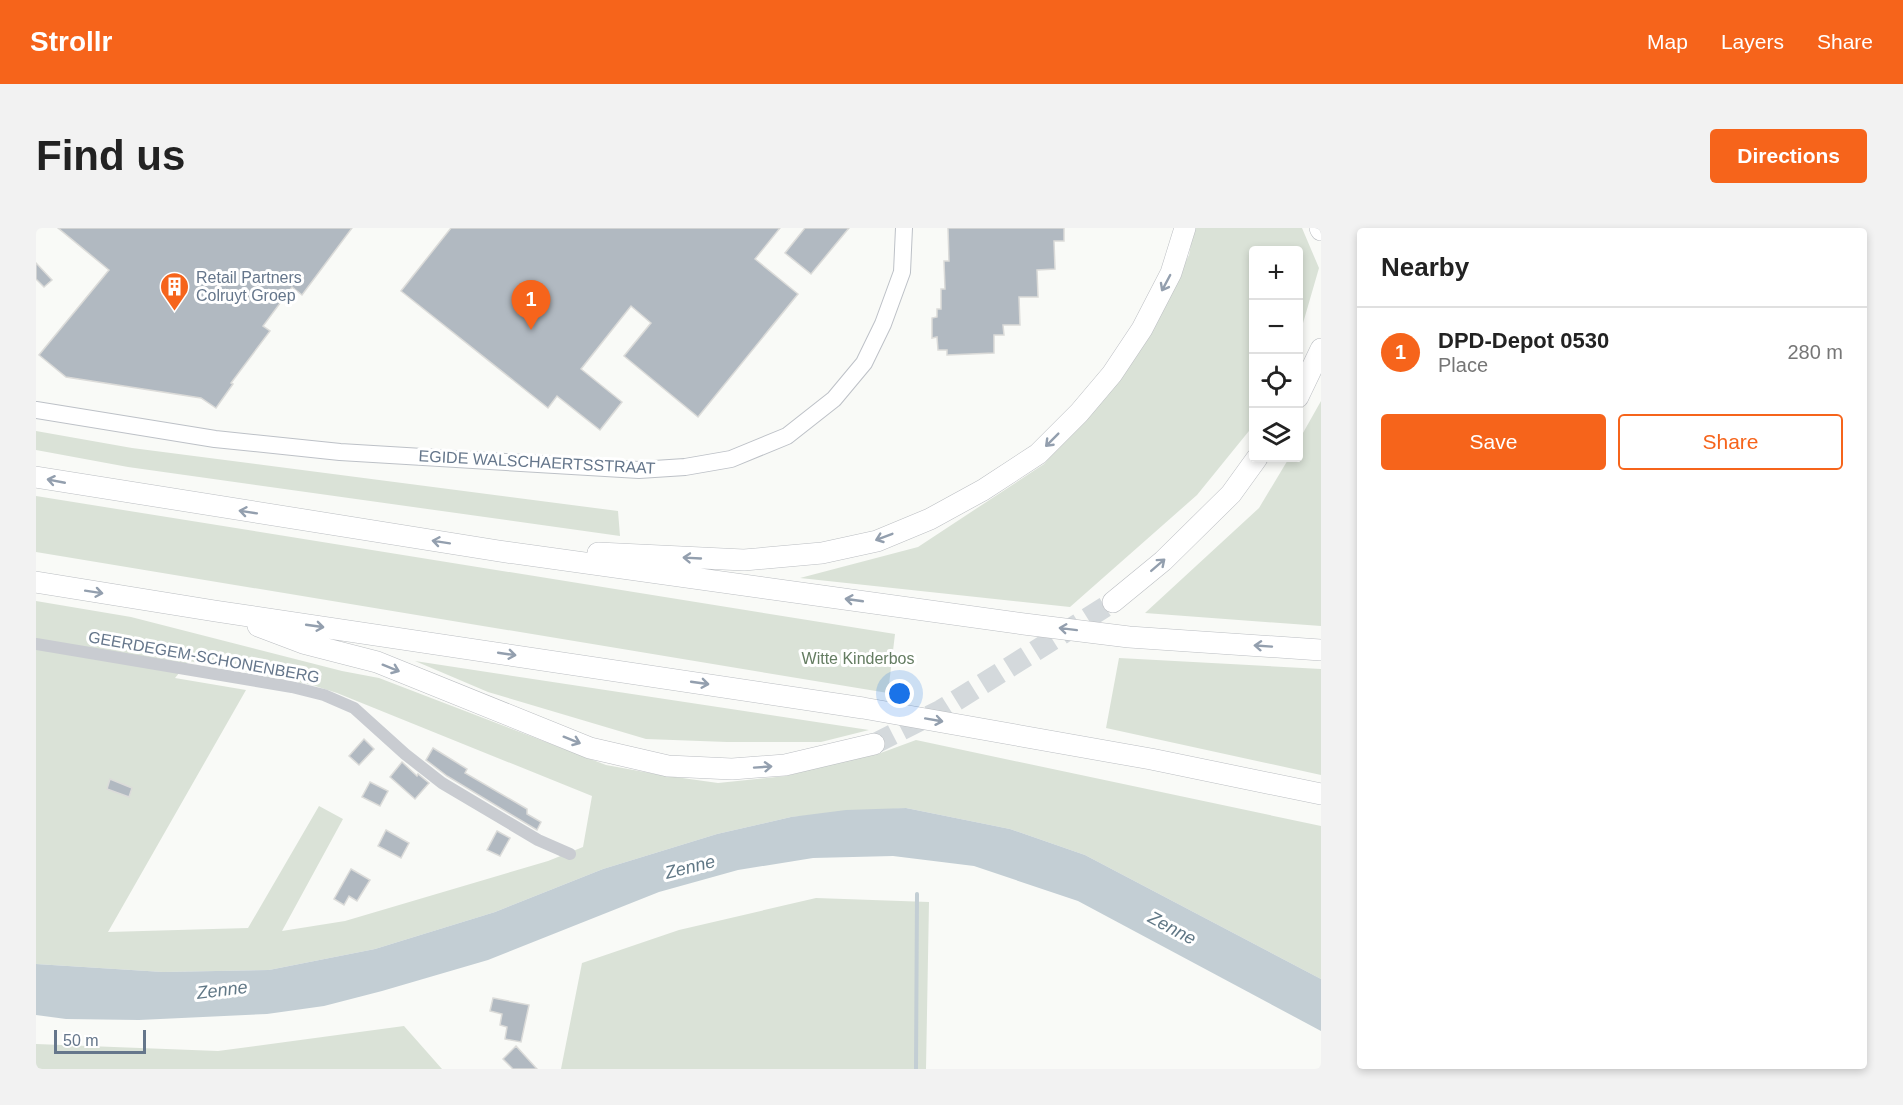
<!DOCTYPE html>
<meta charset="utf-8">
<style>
body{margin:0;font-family:Helvetica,sans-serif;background:#f2f2f2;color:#222}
.controls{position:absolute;right:18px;top:18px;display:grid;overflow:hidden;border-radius:6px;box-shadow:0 3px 9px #0003}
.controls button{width:54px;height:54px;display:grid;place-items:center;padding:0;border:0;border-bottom:2px solid #e0e0e0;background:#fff;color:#222;font:30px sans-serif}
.scale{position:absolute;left:18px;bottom:15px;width:92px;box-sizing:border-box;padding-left:6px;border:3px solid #65768b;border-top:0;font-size:16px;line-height:21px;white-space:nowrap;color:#65768b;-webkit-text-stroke:4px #fff;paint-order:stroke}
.you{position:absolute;left:864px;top:466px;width:21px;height:21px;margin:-15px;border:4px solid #fff;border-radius:50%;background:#1a73e8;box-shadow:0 0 0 9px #1a73e833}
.badge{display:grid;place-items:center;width:39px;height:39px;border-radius:50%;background:#f6641b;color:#fff;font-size:20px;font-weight:700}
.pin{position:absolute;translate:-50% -50px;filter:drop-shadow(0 2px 3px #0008)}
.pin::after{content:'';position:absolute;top:32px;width:21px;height:18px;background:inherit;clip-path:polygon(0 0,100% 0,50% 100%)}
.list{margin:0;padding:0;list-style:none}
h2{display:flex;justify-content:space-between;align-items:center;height:78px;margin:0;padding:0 24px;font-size:26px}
h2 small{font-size:20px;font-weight:400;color:#767676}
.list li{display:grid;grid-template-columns:39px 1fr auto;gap:18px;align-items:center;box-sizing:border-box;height:90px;padding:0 24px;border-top:2px solid #e0e0e0}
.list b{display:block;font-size:22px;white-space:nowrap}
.list p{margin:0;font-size:20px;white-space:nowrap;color:#767676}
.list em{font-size:20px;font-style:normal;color:#767676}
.actions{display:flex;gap:12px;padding:18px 24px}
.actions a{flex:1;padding:14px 0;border:2px solid #f6641b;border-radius:6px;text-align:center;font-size:21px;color:#f6641b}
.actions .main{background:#f6641b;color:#fff}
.icon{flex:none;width:33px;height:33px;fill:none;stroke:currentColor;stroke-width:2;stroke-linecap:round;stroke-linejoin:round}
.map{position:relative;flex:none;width:1285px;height:841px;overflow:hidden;border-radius:6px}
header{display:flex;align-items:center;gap:36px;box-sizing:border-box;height:84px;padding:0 30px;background:#f6641b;color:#fff}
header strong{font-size:28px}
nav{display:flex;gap:33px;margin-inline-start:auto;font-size:21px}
.intro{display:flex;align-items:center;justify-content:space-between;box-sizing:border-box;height:144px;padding:0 36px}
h1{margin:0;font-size:42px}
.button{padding:15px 27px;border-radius:6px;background:#f6641b;color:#fff;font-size:21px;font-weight:700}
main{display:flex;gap:36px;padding:0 36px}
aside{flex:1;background:#fff;border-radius:6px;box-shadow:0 3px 9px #0003}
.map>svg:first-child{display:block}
.green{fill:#dae2d7;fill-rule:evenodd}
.water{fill:#c3ced4}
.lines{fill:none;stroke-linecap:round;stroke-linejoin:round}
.stream{stroke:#c3ced4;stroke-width:4}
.building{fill:#b1b9c1;stroke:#dbdbd9;stroke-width:1.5}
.highway-tunnel{stroke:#d4d9dc;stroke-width:21;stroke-dasharray:21 10;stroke-linecap:butt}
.secondary-casing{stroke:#bdc1c7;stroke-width:18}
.highway-casing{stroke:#bbbec2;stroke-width:22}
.street{stroke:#c9ccd1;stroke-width:12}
.secondary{stroke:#fff;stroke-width:16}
.highway{stroke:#fff;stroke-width:21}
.oneway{stroke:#939fae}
.labels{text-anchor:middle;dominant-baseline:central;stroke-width:6;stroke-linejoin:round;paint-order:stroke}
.poi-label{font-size:16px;fill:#65768b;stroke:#fff;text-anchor:start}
.street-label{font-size:16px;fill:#65768b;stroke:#fff}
.park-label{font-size:16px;fill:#647c61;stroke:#fff}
.water-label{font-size:18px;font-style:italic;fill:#617886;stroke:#fff}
</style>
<header>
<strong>Strollr</strong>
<nav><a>Map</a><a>Layers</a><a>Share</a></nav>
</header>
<div class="intro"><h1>Find us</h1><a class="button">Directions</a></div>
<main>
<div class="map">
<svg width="1285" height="841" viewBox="0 0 1285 841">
<rect width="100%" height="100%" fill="#f9faf7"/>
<!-- green -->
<path class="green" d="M1158 0H1266L1283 40 1263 109 1262 22H1218L1217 198 1161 267 1034 379 764 350 882 319 1008 236 1102 124 1153 27Z
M1285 173V398L1109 385 1223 280 1253 230H1262L1263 212Z
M0 203 96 220 582 283 584 308 92 239 0 222Z
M0 268 859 406 852 465 0 324Z
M0 373 95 389 306 443 343 450 570 537 625 547 682 555 750 548 840 524 842 526 880 512 1285 598V751L1049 627 974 601 870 580 755 589 681 606 567 641 459 684 339 721 233 742 127 744 0 736ZM153 433 276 457 301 465 556 568 547 619 512 633 309 693 246 703 307 591 283 578 212 700 72 704 210 462 139 450Z
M1083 430 1285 441V547L1070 500Z
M379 433 833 502 785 514H691L610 511 452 464Z
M780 670 893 674 890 841H525L546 735 643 702Z
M368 798 406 841H0V816L182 823Z"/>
<!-- water -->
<path class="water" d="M870 580 974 601 1049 627 1285 751V803L1042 673 938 638 857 628 777 630 702 642 623 664 452 732 346 763 288 778 231 786 103 792 30 791 0 787V736L127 744 233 742 339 721 459 684 567 641 681 606 755 589 810 582Z"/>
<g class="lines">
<!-- stream -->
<path class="stream" d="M880 841 881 666"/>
</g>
<!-- building -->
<path class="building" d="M22 0H316L266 67 256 59 227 98 234 103 195 155 197 156 180 180 165 170 30 149 3 127 73 42Z
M415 0H744L719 31 762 66 662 189 588 128 615 95 595 78 545 141 586 174 564 202 521 168 512 180 365 63Z
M769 0H813L775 46 749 25Z
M912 0H1028V13H1018L1019 41 1001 42 1002 69H983L984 97H967L968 107H958V125L911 127V122H902L901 109 896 110V90L901 89V81H905V61H909L908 33H913Z
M0 35 16 52 8 59 0 51Z
M328 511 338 521 323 537 313 528Z
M397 520 431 541 429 545 491 581V586L505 594 501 602 411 548 390 532Z
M366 534 381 548 382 546 393 555 379 571 354 549Z
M74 551 96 560 93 569 71 561Z
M334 554 352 563 344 578 326 569Z
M350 602 373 615 365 630 342 618Z
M461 603 474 610 464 628 451 622Z
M315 641 334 652 321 673 313 668 308 677 298 671Z
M457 770 493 777 485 814 469 811 471 799 464 797 466 786 454 783Z
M480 818 501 841H477L467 831Z"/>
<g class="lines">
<!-- highway-tunnel -->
<path class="highway-tunnel" d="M838 516 905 482 1077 374"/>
<defs>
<path id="secondary" d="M0 182 179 211 304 224 603 242 649 239 695 231 751 208 798 171 828 135 847 96 866 44 868 0"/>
<path id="highway" d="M1284 0 1285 2
M1262 169 1285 121
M0 249 463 323 988 396 1093 409 1285 422
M562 325 708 332 786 325 841 313 894 291 947 262 1002 226 1043 185 1076 146 1106 101 1135 45 1149 0
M0 354 179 383 827 480 1115 531 1285 566
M1077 374 1127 333 1195 266 1221 230
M222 398 267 415 341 434 554 520 632 538 696 541 749 537 838 516"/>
</defs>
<!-- secondary casing -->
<use href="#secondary" class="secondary-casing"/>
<!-- highway casing -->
<use href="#highway" class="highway-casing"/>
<!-- street -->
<path class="street" d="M0 416 256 459 288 467 318 480 369 526 406 555 502 612 534 626"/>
<!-- secondary -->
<use href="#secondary" class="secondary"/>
<!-- highway -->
<use href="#highway" class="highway"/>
</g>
<!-- one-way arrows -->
<defs><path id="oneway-shaft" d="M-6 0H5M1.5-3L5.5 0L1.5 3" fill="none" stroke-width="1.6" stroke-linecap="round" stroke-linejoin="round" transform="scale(1.5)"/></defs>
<g class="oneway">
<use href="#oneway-shaft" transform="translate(1130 55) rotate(118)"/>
<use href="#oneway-shaft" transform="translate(1016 212) rotate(135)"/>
<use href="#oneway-shaft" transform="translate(20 253) rotate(-169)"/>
<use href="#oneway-shaft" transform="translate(212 284) rotate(-171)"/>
<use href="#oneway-shaft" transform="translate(848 309) rotate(159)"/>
<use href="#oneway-shaft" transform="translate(405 314) rotate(-171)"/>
<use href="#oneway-shaft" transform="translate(656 330) rotate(-177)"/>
<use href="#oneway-shaft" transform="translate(1122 337) rotate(-41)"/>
<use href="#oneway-shaft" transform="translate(58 364) rotate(9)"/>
<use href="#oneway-shaft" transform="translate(818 372) rotate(-172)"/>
<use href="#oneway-shaft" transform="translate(279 398) rotate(8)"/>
<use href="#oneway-shaft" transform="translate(1032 401) rotate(-173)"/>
<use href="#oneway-shaft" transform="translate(1227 418) rotate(-176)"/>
<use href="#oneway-shaft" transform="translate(471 426) rotate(8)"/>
<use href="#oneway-shaft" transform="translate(355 440) rotate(22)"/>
<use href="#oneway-shaft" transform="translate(664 455) rotate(8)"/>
<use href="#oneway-shaft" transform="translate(898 492) rotate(10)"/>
<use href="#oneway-shaft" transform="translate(536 512) rotate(22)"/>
<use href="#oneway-shaft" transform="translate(727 539) rotate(-4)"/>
</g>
<!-- icons -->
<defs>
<symbol id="building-pin" viewBox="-11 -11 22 30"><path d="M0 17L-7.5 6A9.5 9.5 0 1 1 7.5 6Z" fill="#f6641b" stroke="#fff"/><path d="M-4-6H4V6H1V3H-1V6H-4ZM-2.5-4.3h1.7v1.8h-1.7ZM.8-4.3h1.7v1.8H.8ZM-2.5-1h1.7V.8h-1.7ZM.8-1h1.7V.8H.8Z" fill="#fff"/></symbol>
</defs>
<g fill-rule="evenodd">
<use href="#building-pin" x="122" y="42" width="33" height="45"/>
</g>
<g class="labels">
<!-- poi labels -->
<g class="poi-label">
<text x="160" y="49">Retail Partners<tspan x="160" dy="18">Colruyt Groep</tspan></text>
</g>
<!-- street labels -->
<g class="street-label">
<text transform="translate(501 234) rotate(3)">EGIDE WALSCHAERTSSTRAAT</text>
<text transform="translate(168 429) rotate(10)">GEERDEGEM-SCHONENBERG</text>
</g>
<!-- park labels -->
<g class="park-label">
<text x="822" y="430">Witte Kinderbos</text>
</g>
<!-- water labels -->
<g class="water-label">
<text transform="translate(654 639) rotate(-14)">Zenne</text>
<text transform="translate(1136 700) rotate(28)">Zenne</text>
<text transform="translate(186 762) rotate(-7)">Zenne</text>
</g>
</g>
</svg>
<div class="controls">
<button>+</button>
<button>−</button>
<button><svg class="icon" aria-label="locate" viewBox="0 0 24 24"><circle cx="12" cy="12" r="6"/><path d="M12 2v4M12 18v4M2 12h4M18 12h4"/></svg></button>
<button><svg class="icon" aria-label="layers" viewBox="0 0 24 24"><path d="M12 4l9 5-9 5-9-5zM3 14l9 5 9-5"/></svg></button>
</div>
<div class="scale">50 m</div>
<div class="you"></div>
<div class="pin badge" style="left:495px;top:102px">1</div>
</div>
<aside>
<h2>Nearby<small></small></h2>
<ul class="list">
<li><span class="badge">1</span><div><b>DPD-Depot 0530</b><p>Place</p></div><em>280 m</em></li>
</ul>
<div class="actions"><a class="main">Save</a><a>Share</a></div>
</aside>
</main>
